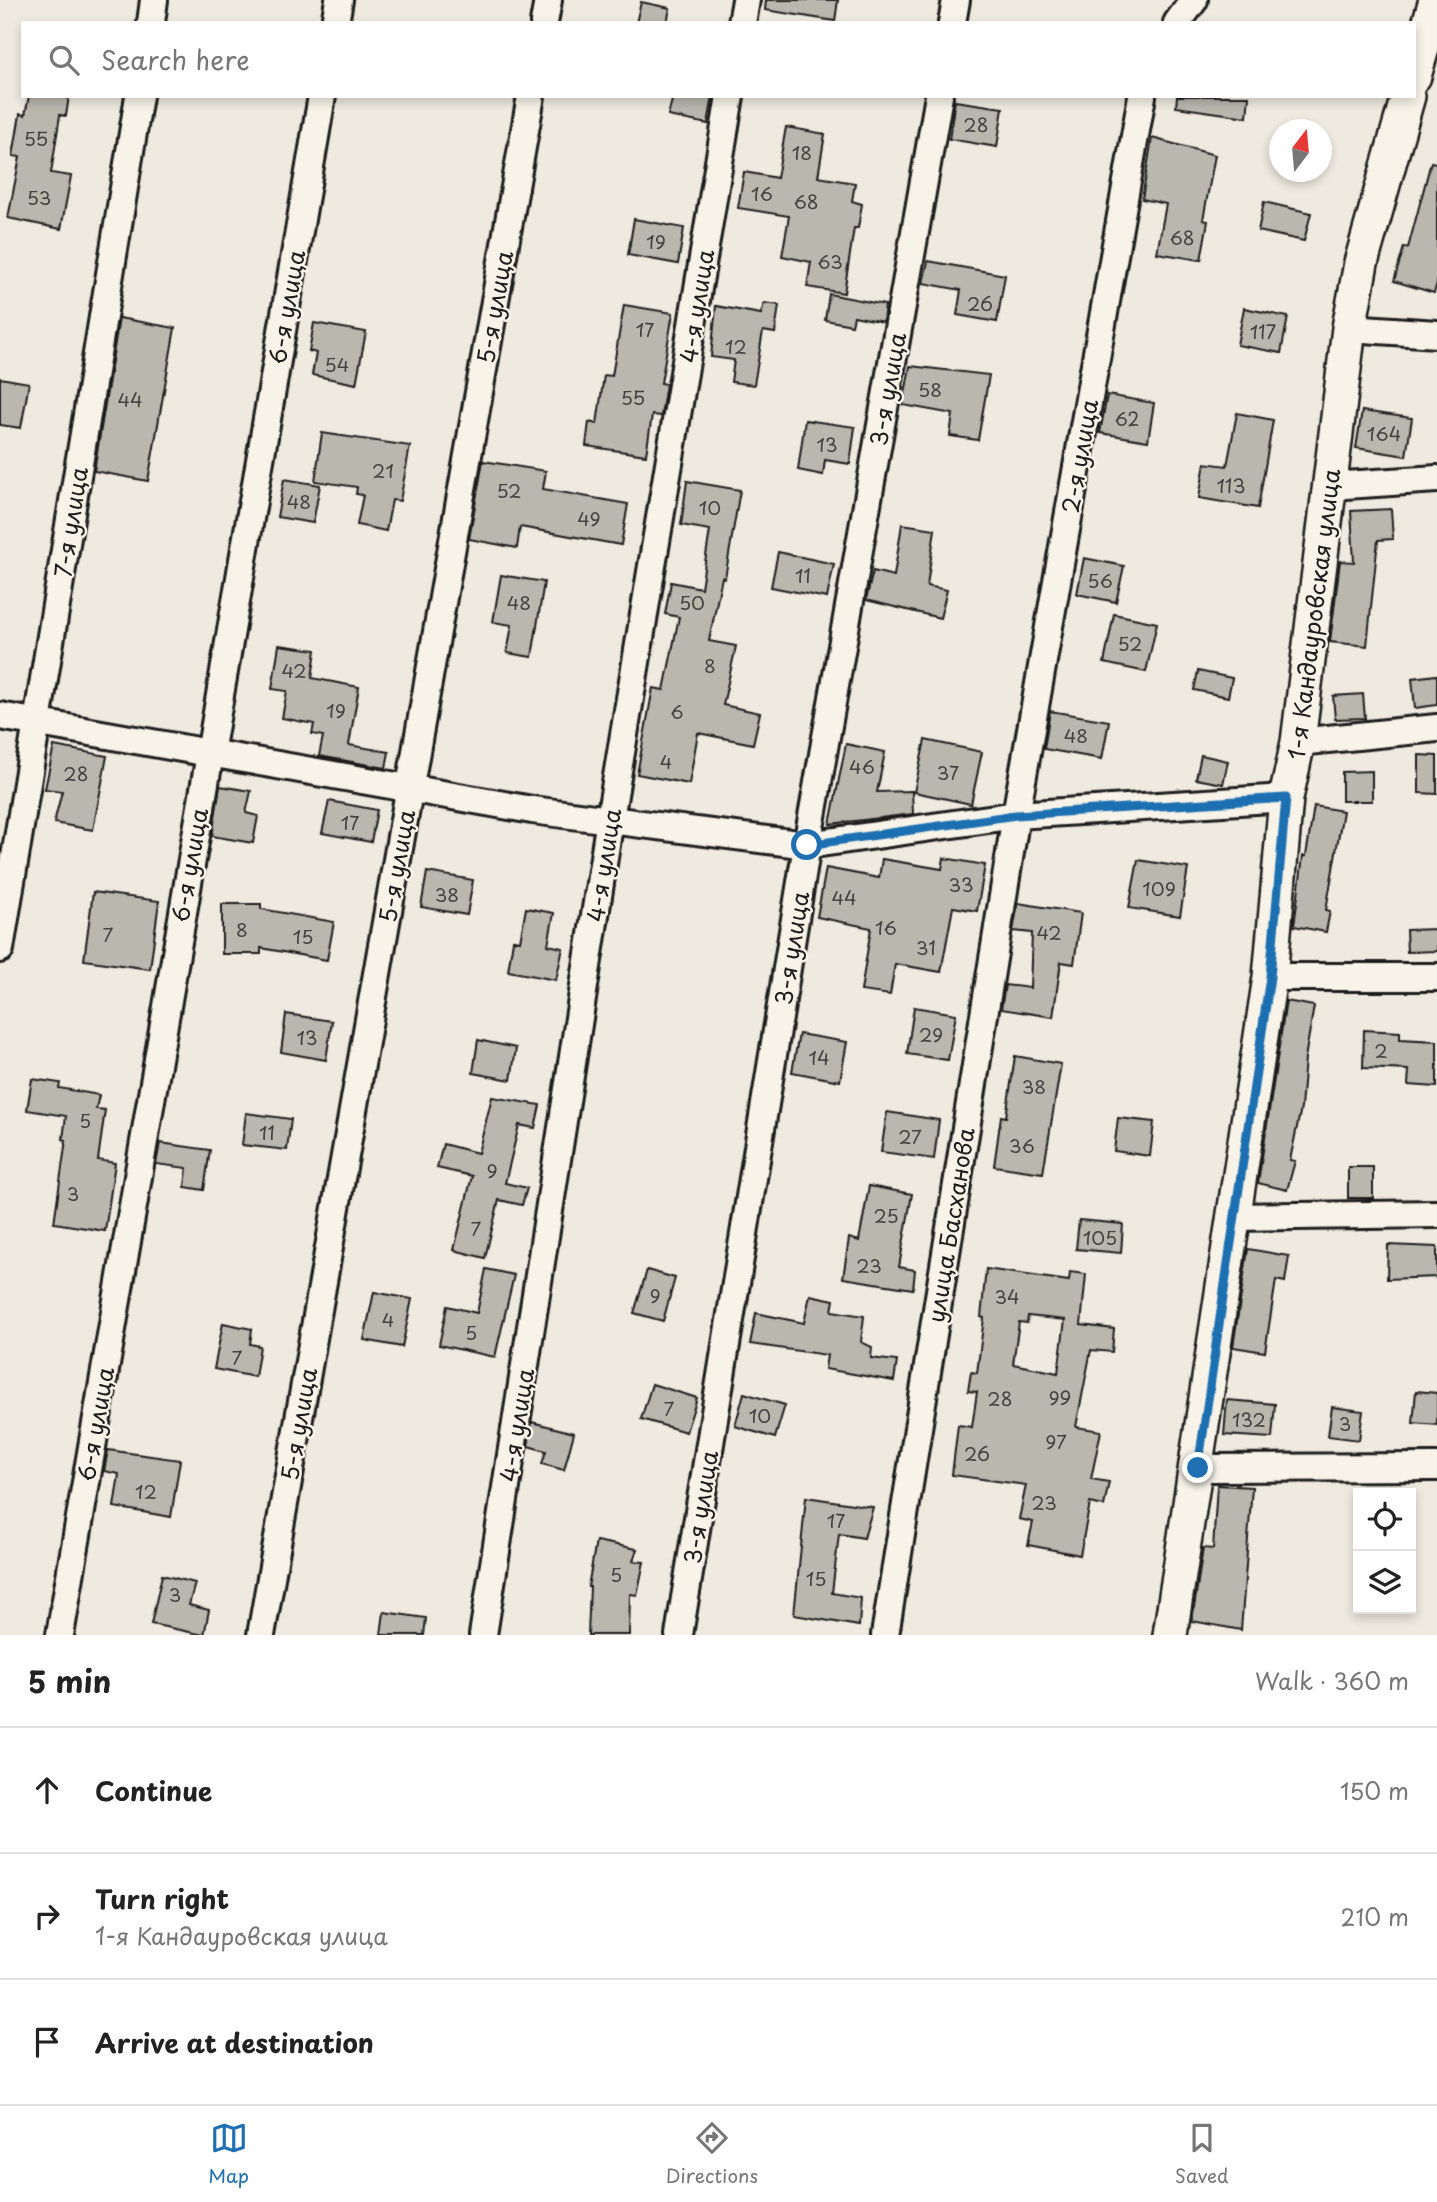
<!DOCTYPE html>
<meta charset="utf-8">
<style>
body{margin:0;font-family:"Playpen Sans",sans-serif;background:#f6f6f6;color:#222}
.controls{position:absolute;right:21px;bottom:21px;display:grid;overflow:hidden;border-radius:0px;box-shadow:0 4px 10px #0003}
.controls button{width:63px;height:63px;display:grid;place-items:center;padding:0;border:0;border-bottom:2px solid #e0e0e0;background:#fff;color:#222;font:35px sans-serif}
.compass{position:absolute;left:1269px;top:119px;width:63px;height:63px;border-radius:50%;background:#fff;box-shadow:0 4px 10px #0003;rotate:16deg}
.stop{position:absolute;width:21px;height:21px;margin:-16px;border:5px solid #1f6fb2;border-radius:50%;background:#fff}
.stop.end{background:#1f6fb2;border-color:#fff;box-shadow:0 2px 7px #0008}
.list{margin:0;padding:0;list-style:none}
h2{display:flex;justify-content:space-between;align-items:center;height:91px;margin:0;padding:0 28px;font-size:30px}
h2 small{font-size:23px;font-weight:400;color:#767676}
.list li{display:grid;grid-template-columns:46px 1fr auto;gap:21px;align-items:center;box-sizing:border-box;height:126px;padding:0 28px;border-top:2px solid #e0e0e0}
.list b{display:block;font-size:26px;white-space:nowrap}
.list p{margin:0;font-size:23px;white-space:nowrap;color:#767676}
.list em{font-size:23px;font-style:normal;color:#767676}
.icon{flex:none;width:38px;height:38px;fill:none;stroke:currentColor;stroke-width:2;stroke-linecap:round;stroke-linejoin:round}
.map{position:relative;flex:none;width:1437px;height:1635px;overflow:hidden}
.search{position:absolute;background:#fff;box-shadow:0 4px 10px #0003;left:21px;right:21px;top:21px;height:77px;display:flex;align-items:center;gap:18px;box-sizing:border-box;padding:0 24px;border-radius:0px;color:#767676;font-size:26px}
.sheet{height:469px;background:#fff}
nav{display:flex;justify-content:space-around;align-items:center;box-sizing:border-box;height:98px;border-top:2px solid #e0e0e0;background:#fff;font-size:19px;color:#767676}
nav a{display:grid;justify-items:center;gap:4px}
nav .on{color:#1f6fb2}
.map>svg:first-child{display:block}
.building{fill:#bab7af;stroke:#1c1c1c;stroke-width:2;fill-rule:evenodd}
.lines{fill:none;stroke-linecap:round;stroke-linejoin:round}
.minor-casing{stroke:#1c1c1c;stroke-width:32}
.tertiary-casing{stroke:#1c1c1c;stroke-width:38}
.minor{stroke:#f7f3e8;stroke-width:26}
.tertiary{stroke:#f7f3e8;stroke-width:33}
.route{stroke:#1f6fb2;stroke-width:9}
.labels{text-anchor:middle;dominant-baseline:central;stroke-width:5;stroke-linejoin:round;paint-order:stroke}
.number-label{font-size:19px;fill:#444341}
.street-label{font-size:23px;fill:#1c1c1c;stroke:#f7f3e8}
</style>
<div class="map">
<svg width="1437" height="1635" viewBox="0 0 1437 1635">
<rect width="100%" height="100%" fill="#eeeae0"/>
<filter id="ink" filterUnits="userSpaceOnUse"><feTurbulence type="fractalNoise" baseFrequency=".0143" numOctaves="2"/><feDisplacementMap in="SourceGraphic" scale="14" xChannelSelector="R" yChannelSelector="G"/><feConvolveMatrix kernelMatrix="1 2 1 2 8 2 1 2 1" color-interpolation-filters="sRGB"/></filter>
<g filter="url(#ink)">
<!-- building -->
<path class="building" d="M766 0H838L835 21 765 10Z
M641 2 670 8 667 23H636Z
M29 96H69L66 116 60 115 51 173 71 176 61 229 8 218 20 157 13 156 20 114 25 115Z
M673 96H713L708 124 668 116Z
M1177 96H1249L1247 117 1176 107Z
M955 101 1003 108 997 147 949 139Z
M786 127 825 134 818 177 855 183 852 201 862 204 858 228H854L844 293 807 287 811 262 782 256 789 216 738 208 744 172 777 178Z
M1152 138 1215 155 1203 220 1208 221 1201 260 1157 253 1166 204 1142 199Z
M1431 162 1437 163V283L1434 293 1394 281 1404 247 1408 248Z
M1264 202 1311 213 1304 241 1258 231Z
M634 219 684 228 678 264 628 255Z
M928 261 1005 275 997 322 957 315 961 290 923 283Z
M829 294 885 305 883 322 854 316 852 325 825 320Z
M764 303 779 305 775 333 763 331 754 385 731 382 734 360 711 357 716 306 761 314Z
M624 305 673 313 661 383 666 384 661 416 652 415 646 455 586 446 589 422 597 424 604 375 612 376Z
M1244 308 1288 317 1281 353 1237 345Z
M119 318 175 328 148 481 94 471Z
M314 323 366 332 356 384 312 375 316 353 309 351Z
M910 366 989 375 978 440 950 436 953 414 903 405Z
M0 378 29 383 21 428 0 425Z
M1107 395 1154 403 1148 441 1100 433Z
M1362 411 1412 418 1406 456 1356 448Z
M1237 413 1273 420 1258 508 1199 498 1205 463 1227 466Z
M805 420 855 427 850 464 825 460 823 475 798 470Z
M322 433 410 446 400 501 392 500 386 531 357 525 363 495 356 494 357 487 315 481Z
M483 461 546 471 543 489 628 504 621 545 520 527 517 548 469 539Z
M284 479 320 485 313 523 277 517Z
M687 481 740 490 725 578 722 577 709 641 736 646 723 705 760 713 753 744 698 733 689 784 637 774 653 688 664 690 679 617 665 614 671 582 701 588 710 530 681 525Z
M1391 509 1393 539 1378 540 1367 646 1330 642 1340 561 1354 562 1351 511Z
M902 524 935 529 927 586 947 590 940 618 866 600 873 571 894 576Z
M778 552 834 564 827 598 771 587Z
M1084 558 1124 566 1116 602 1077 594Z
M501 575 544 582 532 657 507 653 512 625 493 622Z
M1114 614 1157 623 1146 672 1104 663Z
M279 645 316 650 312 678 359 687 349 745 389 752 386 768 319 756 323 736 312 734 314 724 282 718 287 691 272 689Z
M1198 671 1232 678 1228 697 1194 690Z
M1437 675V705L1415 708 1412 678Z
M1363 694 1365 718 1335 719 1333 696Z
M1050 711 1109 721 1102 759 1044 749Z
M925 740 982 752 971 804 914 792Z
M846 744 885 752 877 792 912 791 913 814 830 824Z
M54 746 107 756 93 830 54 823 62 791 45 789Z
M1201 755 1228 761 1223 784 1196 779Z
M1419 755 1437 756V794L1419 793Z
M1372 771V801H1342V772Z
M220 786 251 791 246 813 258 816 253 843 212 836Z
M329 801 377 810 371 842 322 833Z
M1314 806 1343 811 1326 910 1330 911 1326 932 1294 926 1303 856H1306Z
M944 858 985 865 977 911 953 907 941 972 895 964 890 995 861 991 871 928 817 917 826 868 879 878 882 859 942 869Z
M1138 860 1188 868 1180 916 1129 908Z
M427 872 473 880 467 915 421 907Z
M93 892 159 901 150 969 84 960Z
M1018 903 1081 913 1074 964 1061 962 1053 1017 1001 1009 1005 985 1030 988 1032 933 1013 931Z
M222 904H261V909L334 922 327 960 261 948V954H222Z
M526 908 554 913 548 945 563 948 556 980 508 971 513 940 520 941Z
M1437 929V951L1407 952 1406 930Z
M1286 1001 1314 1006 1305 1058 1301 1108 1290 1160 1295 1161 1287 1190 1258 1183Z
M914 1007 956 1014 948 1060 907 1054Z
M286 1014 332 1021 326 1060 281 1052Z
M1364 1030 1400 1032V1039L1437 1041V1087L1408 1085 1409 1070 1363 1068Z
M799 1034 847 1042 840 1081 792 1072Z
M478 1040 516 1048 511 1080 473 1073Z
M1015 1056 1061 1064 1043 1173 994 1166 1001 1116 1006 1117Z
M32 1079 60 1083 59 1088 99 1095 96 1109 105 1110 98 1160 115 1163 105 1231 54 1223 66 1140 63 1139 66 1116 27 1110Z
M492 1097 540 1105 535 1128 519 1125 505 1183 527 1188 522 1205 499 1200 485 1258 454 1250 472 1176 437 1168 443 1144 478 1153Z
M887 1112 939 1120 934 1159 881 1152Z
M246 1113 291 1119 287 1150 242 1145Z
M1118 1118 1154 1122 1150 1156 1114 1151Z
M160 1143 210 1150 204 1190 185 1187 187 1168 156 1164Z
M1348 1167H1373V1198H1348Z
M869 1186 912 1194 899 1267 915 1270 913 1289 843 1278 849 1238 859 1241Z
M1079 1220 1123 1224 1121 1253 1076 1249Z
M1388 1245 1437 1247V1277L1387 1279Z
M1248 1249 1289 1256 1285 1282 1276 1280 1265 1352 1233 1347Z
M486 1269 514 1275 495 1357 439 1345 447 1306 477 1313Z
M986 1269 1069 1281 1070 1272 1086 1274 1081 1325 1114 1329 1112 1352 1091 1350 1076 1427 1101 1431 1091 1479 1109 1482 1104 1506 1090 1503 1080 1555 1028 1545 1033 1522 1019 1519 1026 1485 952 1475 958 1425 972 1427 977 1392 968 1391 971 1372 977 1373 984 1318 981 1317ZM1028 1316 1065 1320 1058 1373 1013 1364 1019 1322 1027 1323Z
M647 1270 675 1278 663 1321 634 1313Z
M374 1292 412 1299 402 1347 364 1340Z
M810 1295 834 1300 832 1311 864 1316 861 1342 872 1347 871 1358 897 1361 894 1381 825 1369 827 1355 750 1344 756 1313 804 1323Z
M223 1323 252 1329 250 1344 260 1346 255 1377 214 1369Z
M652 1384 697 1398 686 1432 641 1419Z
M1416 1391 1437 1393V1425L1413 1423Z
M744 1393 785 1405 775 1438 735 1426Z
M1227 1400 1275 1404 1272 1438 1224 1435Z
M1332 1407 1363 1411 1359 1440 1328 1436Z
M532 1422 574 1433 564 1470 542 1464 546 1451 528 1446Z
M108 1450 180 1460 171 1517 114 1507 119 1474 104 1471Z
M1217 1485 1252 1487 1241 1630 1192 1621 1203 1548 1213 1549Z
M806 1497 873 1507 864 1538 839 1534 832 1593 861 1598 859 1626 794 1615Z
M596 1541 637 1549 633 1561 644 1562 637 1595 630 1594 629 1635H588L590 1587H588Z
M162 1575 195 1583 189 1605 209 1610 204 1635 151 1624Z
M384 1612 426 1618 424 1635H381Z"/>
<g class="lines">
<defs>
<path id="minor" d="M151 23 154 0
M335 23 339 0
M544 23 548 0
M742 23 746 0
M952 23 956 0
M1177 23 1194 0
M1349 328 1437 334
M1330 486 1437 479
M0 716 532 810 807 845 1016 815 1286 798
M1298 742 1437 728
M0 949 139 96
M1270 977H1437
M1235 1217 1437 1214
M1198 1468 1437 1467
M60 1635 322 96
M261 1635 531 96
M483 1635 610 819 730 96
M679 1635 807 845 939 96
M885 1635 1016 815 1142 96"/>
<path id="tertiary" d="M1414 76 1436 0
M1170 1635 1270 977 1286 798 1298 742 1349 328 1361 263 1408 96"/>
</defs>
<!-- minor casing -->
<use href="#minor" class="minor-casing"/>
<!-- tertiary casing -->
<use href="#tertiary" class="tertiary-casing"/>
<!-- minor -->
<use href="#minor" class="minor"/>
<!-- tertiary -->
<use href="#tertiary" class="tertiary"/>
</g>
</g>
<g class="lines" filter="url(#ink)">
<!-- route -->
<path class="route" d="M807 845 1016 815 1286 798 1270 977 1198 1468"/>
</g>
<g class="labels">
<!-- number labels -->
<g class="number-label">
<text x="976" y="124">28</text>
<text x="36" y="138">55</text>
<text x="802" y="152">18</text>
<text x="762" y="193">16</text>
<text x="39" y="197">53</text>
<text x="806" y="201">68</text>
<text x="1182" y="237">68</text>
<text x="656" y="241">19</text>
<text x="830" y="261">63</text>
<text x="980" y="303">26</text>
<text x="645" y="329">17</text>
<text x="1263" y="331">117</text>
<text x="736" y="346">12</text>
<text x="337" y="364">54</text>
<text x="930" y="389">58</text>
<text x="633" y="397">55</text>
<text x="130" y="399">44</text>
<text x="1127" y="418">62</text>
<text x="1384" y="433">164</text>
<text x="827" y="444">13</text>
<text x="383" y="470">21</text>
<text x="1231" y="485">113</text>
<text x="509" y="490">52</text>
<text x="299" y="501">48</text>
<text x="710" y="507">10</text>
<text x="589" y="518">49</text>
<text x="803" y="575">11</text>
<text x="1100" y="580">56</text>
<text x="519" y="602">48</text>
<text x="692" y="602">50</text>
<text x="1130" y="643">52</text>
<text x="710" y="665">8</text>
<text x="294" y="670">42</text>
<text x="336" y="710">19</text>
<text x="677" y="711">6</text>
<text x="1076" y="735">48</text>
<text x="666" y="761">4</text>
<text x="862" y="766">46</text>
<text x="948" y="772">37</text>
<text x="76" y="773">28</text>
<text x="350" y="822">17</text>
<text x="961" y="884">33</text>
<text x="1159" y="888">109</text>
<text x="447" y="894">38</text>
<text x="844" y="897">44</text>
<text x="886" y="927">16</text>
<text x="242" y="929">8</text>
<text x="1049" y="932">42</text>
<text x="108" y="934">7</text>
<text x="303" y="936">15</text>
<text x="926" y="947">31</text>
<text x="931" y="1034">29</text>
<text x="307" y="1037">13</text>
<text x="1381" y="1050">2</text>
<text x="819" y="1057">14</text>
<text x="1034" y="1086">38</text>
<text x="85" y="1120">5</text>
<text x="267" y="1132">11</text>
<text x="910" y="1136">27</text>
<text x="1022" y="1145">36</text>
<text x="492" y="1170">9</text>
<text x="73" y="1193">3</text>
<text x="886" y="1215">25</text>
<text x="476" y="1228">7</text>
<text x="1100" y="1237">105</text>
<text x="869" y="1265">23</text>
<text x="655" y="1295">9</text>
<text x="1007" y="1296">34</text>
<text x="388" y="1319">4</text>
<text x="471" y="1332">5</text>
<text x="237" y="1357">7</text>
<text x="1060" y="1397">99</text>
<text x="1000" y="1398">28</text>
<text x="669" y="1408">7</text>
<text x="760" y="1415">10</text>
<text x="1249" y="1419">132</text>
<text x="1345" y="1423">3</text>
<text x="1056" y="1441">97</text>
<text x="977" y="1453">26</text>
<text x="146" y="1491">12</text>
<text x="1044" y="1502">23</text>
<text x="836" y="1520">17</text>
<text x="616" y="1574">5</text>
<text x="816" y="1578">15</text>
<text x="175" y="1594">3</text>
</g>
<!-- street labels -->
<g class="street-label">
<text transform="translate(696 306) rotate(-81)">4-я улица</text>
<text transform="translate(286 307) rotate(-80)">6-я улица</text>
<text transform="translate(494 307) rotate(-80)">5-я улица</text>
<text transform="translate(887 389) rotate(-80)">3-я улица</text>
<text transform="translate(1079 456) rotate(-80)">2-я улица</text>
<text transform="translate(70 522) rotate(-81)">7-я улица</text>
<text transform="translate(1313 614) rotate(-83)">1-я Кандауровская улица</text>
<text transform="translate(189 865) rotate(-80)">6-я улица</text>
<text transform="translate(603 865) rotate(-81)">4-я улица</text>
<text transform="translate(396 866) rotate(-80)">5-я улица</text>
<text transform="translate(791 948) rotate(-81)">3-я улица</text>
<text transform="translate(950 1225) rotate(-81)">улица Басханова</text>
<text transform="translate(95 1424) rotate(-80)">6-я улица</text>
<text transform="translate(298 1424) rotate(-80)">5-я улица</text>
<text transform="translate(516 1425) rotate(-81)">4-я улица</text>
<text transform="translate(700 1507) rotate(-81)">3-я улица</text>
</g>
</g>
</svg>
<div class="controls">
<button><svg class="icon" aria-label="locate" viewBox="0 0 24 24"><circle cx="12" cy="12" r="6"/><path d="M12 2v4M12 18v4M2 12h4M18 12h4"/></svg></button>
<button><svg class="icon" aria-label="layers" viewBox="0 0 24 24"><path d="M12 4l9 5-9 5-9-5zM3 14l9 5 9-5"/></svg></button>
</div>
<svg class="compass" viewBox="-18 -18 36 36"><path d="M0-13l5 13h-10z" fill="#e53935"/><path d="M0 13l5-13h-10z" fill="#767676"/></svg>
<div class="stop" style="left:807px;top:845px"></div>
<div class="stop end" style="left:1198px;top:1468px"></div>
<div class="search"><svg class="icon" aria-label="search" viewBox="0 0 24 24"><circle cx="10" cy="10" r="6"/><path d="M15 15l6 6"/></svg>Search here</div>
</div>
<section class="sheet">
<h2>5 min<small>Walk · 360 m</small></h2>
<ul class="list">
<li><svg class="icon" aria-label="ahead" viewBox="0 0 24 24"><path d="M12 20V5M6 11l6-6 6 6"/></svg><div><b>Continue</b></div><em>150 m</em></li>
<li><svg class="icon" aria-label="right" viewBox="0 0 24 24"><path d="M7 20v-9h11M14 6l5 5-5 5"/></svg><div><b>Turn right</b><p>1-я Кандауровская улица</p></div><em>210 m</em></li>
<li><svg class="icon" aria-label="arrive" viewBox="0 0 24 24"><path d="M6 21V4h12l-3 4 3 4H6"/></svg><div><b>Arrive at destination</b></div></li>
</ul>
</section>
<nav>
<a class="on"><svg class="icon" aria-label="map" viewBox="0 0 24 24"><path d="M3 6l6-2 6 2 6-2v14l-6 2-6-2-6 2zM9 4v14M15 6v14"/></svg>Map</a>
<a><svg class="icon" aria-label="directions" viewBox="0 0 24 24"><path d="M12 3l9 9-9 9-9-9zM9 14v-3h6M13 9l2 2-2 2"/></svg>Directions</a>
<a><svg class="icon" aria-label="saved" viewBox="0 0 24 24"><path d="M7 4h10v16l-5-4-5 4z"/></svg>Saved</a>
</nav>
